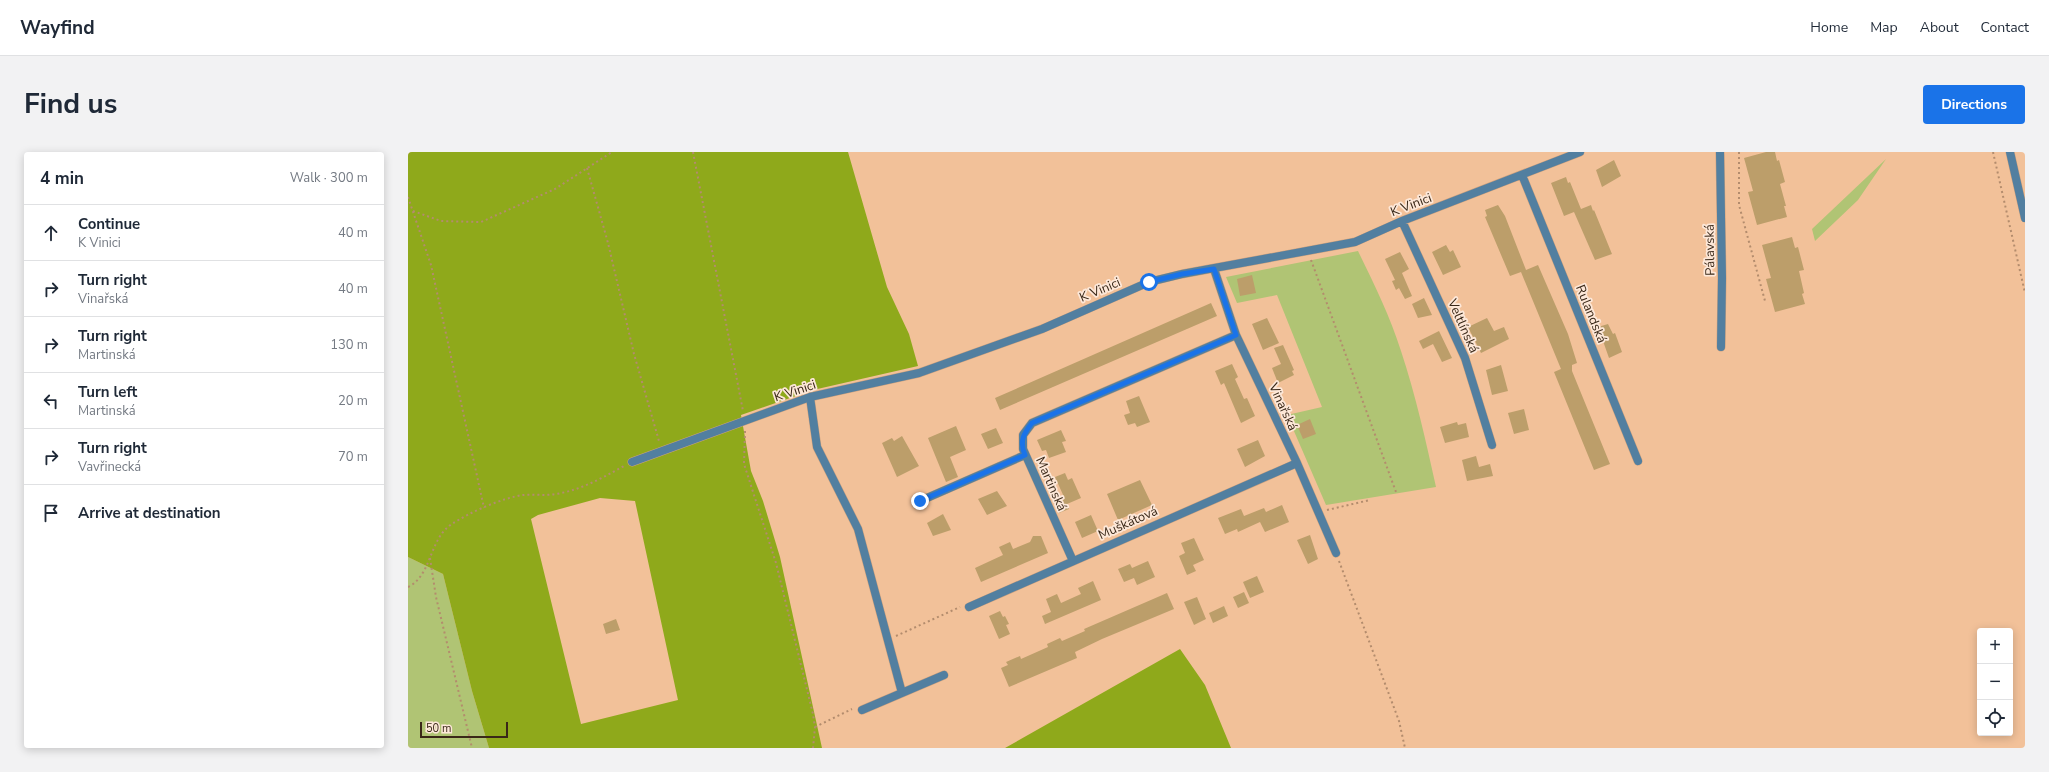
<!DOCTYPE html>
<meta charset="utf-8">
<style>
body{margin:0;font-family:"Nunito Sans",sans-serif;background:#f2f2f3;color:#1f2937}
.controls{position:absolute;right:12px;bottom:12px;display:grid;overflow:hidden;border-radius:4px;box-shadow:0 2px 10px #0003}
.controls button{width:36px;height:36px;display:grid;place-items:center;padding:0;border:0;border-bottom:1px solid #e0e1e3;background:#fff;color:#1f2937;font:20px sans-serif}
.scale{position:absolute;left:12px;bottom:10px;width:88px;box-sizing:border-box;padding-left:4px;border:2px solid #3a2818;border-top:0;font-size:11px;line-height:14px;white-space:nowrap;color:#3a2818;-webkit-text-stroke:3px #fde8d9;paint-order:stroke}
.stop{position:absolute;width:12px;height:12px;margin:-9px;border:3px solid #1a73e8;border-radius:50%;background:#fff}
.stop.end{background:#1a73e8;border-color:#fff;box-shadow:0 1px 4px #0008}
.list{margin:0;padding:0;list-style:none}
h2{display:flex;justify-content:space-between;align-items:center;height:52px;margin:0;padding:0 16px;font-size:17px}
h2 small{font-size:13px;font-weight:400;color:#747a83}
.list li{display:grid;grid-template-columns:26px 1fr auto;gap:12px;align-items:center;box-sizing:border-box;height:56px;padding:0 16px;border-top:1px solid #e0e1e3}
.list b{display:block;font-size:15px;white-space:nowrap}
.list p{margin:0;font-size:13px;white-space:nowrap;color:#747a83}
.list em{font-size:13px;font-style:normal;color:#747a83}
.icon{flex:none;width:22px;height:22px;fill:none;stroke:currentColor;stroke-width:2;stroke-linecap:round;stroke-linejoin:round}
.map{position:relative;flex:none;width:1617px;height:596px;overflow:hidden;border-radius:4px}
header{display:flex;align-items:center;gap:24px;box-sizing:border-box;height:56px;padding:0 20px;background:#fff;border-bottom:1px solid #e0e1e3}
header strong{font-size:19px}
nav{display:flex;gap:22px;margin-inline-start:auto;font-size:14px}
.intro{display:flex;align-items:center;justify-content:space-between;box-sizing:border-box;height:96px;padding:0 24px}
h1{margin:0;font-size:28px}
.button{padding:10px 18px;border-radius:4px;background:#1a73e8;color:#fff;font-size:14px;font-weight:700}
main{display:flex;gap:24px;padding:0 24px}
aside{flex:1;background:#fff;border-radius:4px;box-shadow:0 2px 10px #0003}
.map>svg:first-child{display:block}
.green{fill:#b0c474}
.forest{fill:#8fa91b;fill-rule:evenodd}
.building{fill:#bc9e6a}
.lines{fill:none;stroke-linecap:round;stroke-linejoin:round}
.street-casing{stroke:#cda27f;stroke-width:9}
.path{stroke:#b38c6d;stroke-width:2;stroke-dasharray:2 3;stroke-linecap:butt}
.street{stroke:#527fa0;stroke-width:8}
.route{stroke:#1a73e8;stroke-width:5}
.labels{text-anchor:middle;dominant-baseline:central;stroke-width:3.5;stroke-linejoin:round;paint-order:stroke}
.street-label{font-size:13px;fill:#3a2818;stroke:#fde8d9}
</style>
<header>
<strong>Wayfind</strong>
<nav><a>Home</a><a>Map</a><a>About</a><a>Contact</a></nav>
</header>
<div class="intro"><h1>Find us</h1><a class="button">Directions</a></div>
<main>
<aside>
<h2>4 min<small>Walk · 300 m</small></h2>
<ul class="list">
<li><svg class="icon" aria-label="ahead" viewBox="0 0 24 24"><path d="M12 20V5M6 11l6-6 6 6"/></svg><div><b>Continue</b><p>K Vinici</p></div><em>40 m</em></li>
<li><svg class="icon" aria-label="right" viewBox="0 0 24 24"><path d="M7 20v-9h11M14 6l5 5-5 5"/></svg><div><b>Turn right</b><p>Vinařská</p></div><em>40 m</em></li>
<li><svg class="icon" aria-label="right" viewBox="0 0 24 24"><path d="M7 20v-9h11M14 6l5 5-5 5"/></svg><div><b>Turn right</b><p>Martinská</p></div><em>130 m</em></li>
<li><svg class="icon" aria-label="left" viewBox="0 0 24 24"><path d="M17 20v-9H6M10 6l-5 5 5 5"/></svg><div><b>Turn left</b><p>Martinská</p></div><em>20 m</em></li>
<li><svg class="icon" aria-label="right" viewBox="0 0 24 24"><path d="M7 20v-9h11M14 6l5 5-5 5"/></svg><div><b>Turn right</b><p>Vavřinecká</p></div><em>70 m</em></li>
<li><svg class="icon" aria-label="arrive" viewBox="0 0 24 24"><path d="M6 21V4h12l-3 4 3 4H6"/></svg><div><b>Arrive at destination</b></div></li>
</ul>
</aside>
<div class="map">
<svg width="1617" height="596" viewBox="0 0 1617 596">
<rect width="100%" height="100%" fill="#f2c199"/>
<!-- green -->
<path class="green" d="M1478 7 1450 48 1407 89 1404 77Z
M950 99C966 132 982 164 993 199 1008 244 1018 290 1028 335L918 353 879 263 914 255 869 143 829 151 818 125Z
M0 405 35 422 64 539 81 596H0Z"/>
<!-- forest -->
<path class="forest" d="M0 0H440L479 135 501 182 510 214 405 238 333 263 343 319 355 349 372 405 414 596H81L64 539 35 422 0 405ZM192 346 227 349 270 548 173 572 123 367 130 363Z
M772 497 797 533 823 596H597Z"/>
<!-- building -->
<path class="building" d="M1358 0H1367L1369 9 1371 8 1377 30 1372 32 1378 54H1376L1379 65 1349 73 1340 40 1345 39 1336 6Z
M1206 8 1213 24 1194 35 1188 18Z
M1158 25 1160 31 1162 30 1173 57 1183 53 1185 59 1186 58 1204 102 1187 108 1166 60 1156 64 1143 31Z
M1090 53 1097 64 1118 118 1130 113 1160 182 1169 211 1164 213V219L1202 312 1186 318 1146 220 1153 217 1113 120 1102 124 1077 65 1079 64 1077 58Z
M1384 85 1387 96 1390 95 1396 118 1391 119 1396 141 1394 142 1397 152 1367 160 1358 127 1363 126 1354 93Z
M1038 93 1042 100 1045 98 1053 115 1035 123 1024 100Z
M992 100 1001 117 994 121 1004 144 997 147 991 136 988 138 984 129 987 128 977 107Z
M844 123 848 141 832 144 829 127Z
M1016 146 1024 163 1010 166 1004 152Z
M803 151 809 164 592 258 587 246Z
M859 166 871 191 855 198 844 172Z
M1079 166 1086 179 1096 175 1101 187 1073 201 1060 175Z
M1200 172 1205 182 1207 181 1214 200 1201 206 1190 175Z
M1031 179 1044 206 1034 210 1025 192 1015 197 1011 189Z
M875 193 886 218 884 219 886 223 870 231 864 216 873 212 866 196Z
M824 212 830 225 827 227 836 247 839 246 847 264 833 271 816 231 813 233 807 219Z
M1093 213 1100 239 1084 243 1078 218Z
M731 244 742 270 729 275 727 271 720 273 716 263 722 261 718 249Z
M1116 257 1121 278 1106 282 1100 261Z
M902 267 908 282 895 287 889 273Z
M1049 270 1050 273 1058 271 1061 285 1037 291 1032 275Z
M548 274 558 298 542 305 550 325 538 330 520 286Z
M588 276 595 291 580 297 573 282Z
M653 278 658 289 654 290 658 300 641 306 638 298 634 299 629 288Z
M494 284 511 314 489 325 474 291 484 286 486 289Z
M850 288 857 304 837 315 829 297Z
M1068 304 1071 315 1082 312 1085 324 1059 329 1054 308Z
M657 321 660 328 664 326 673 346 659 352 661 357 651 361 646 350 656 345 647 325Z
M732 328 744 353 710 368 699 342Z
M589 339 599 354 579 363 570 347Z
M874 353 881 370 857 380 852 370 830 380 829 377 817 382 810 366 833 357 836 364 856 356 858 360Z
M535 362 543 378 525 384 519 371Z
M683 363 690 379 674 386 667 370Z
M902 383 910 407 900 412 889 388Z
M625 384H633L640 401 573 430 567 416 595 403 591 395 602 390 605 397 622 390Z
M786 386 796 408 785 413 788 419 779 423 771 404 777 401 773 391Z
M740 409 747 425 729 433 726 426 716 430 710 417 722 412 724 416Z
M849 424 856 440 842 446 835 430Z
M685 429 693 448 637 472 634 464 643 460 638 447 649 442 653 451 673 442 670 436Z
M836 440 841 451 830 456 825 445Z
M759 441 766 457 694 487 667 500 669 506 601 535 593 516 600 513 598 510 612 504 613 507 640 495 639 492 652 486 654 489 677 479 676 477Z
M789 445 798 467 786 473 776 450Z
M816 454 820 464 805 471 801 461Z
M592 459 595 465 597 464 601 472 598 473 602 482 591 487 581 464Z
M208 467 212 478 198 482 195 472Z"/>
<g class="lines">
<defs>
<path id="street" d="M1312 0 1314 126 1313 195
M1602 0 1617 66
M1114 23 1230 309
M994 69 1057 206 1084 293
M806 117 828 183 889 311 928 401
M402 245 409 295 450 377 494 541
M224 310 402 245 511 221 634 177 741 130 774 122 947 90 994 69 1172 0
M512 349 617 303
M665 409 615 297V283L624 271 828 183
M561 455 889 311
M454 558 536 523"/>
</defs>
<!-- street casing -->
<use href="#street" class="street-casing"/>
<!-- path -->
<path class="path" d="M285 0 335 259
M1331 0V53L1357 149
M1585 0 1617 141
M179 16 200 91 226 202 251 289
M0 45 23 113 76 356
M5 59 33 69 73 70 147 37 204 0
M903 108 988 340
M337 279 336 312 368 411 405 562 407 575 405 596
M919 358 962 348
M22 406 28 445 64 596
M931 409 991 569 997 596
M0 435C24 424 21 386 44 372 62 360 94 346 115 343 126 342 137 344 148 342 173 338 194 326 216 314
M488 484 552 455
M407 575 444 557"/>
<!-- street -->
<use href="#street" class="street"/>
</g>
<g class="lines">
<!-- route -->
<path class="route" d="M512 349 617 303C611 289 616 281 624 271L828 183 806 117 774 122 741 130"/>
</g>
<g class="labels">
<!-- street labels -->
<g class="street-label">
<text transform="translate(1003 53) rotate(-21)">K Vinici</text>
<text transform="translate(1302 98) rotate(-91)">Pálavská</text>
<text transform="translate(692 138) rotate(-23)">K Vinici</text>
<text transform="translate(1183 162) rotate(68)">Rulandská</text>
<text transform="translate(1055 174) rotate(66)">Veltlínská</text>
<text transform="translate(387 239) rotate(-18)">K Vinici</text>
<text transform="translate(875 255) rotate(65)">Vinařská</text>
<text transform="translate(643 332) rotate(66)">Martinská</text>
<text transform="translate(720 371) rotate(-24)">Muškátová</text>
</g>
</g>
</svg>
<div class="controls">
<button>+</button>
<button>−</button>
<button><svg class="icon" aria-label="locate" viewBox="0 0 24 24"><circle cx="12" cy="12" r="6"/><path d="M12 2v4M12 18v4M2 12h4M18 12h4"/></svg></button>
</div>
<div class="scale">50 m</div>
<div class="stop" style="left:741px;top:130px"></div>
<div class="stop end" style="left:512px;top:349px"></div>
</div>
</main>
